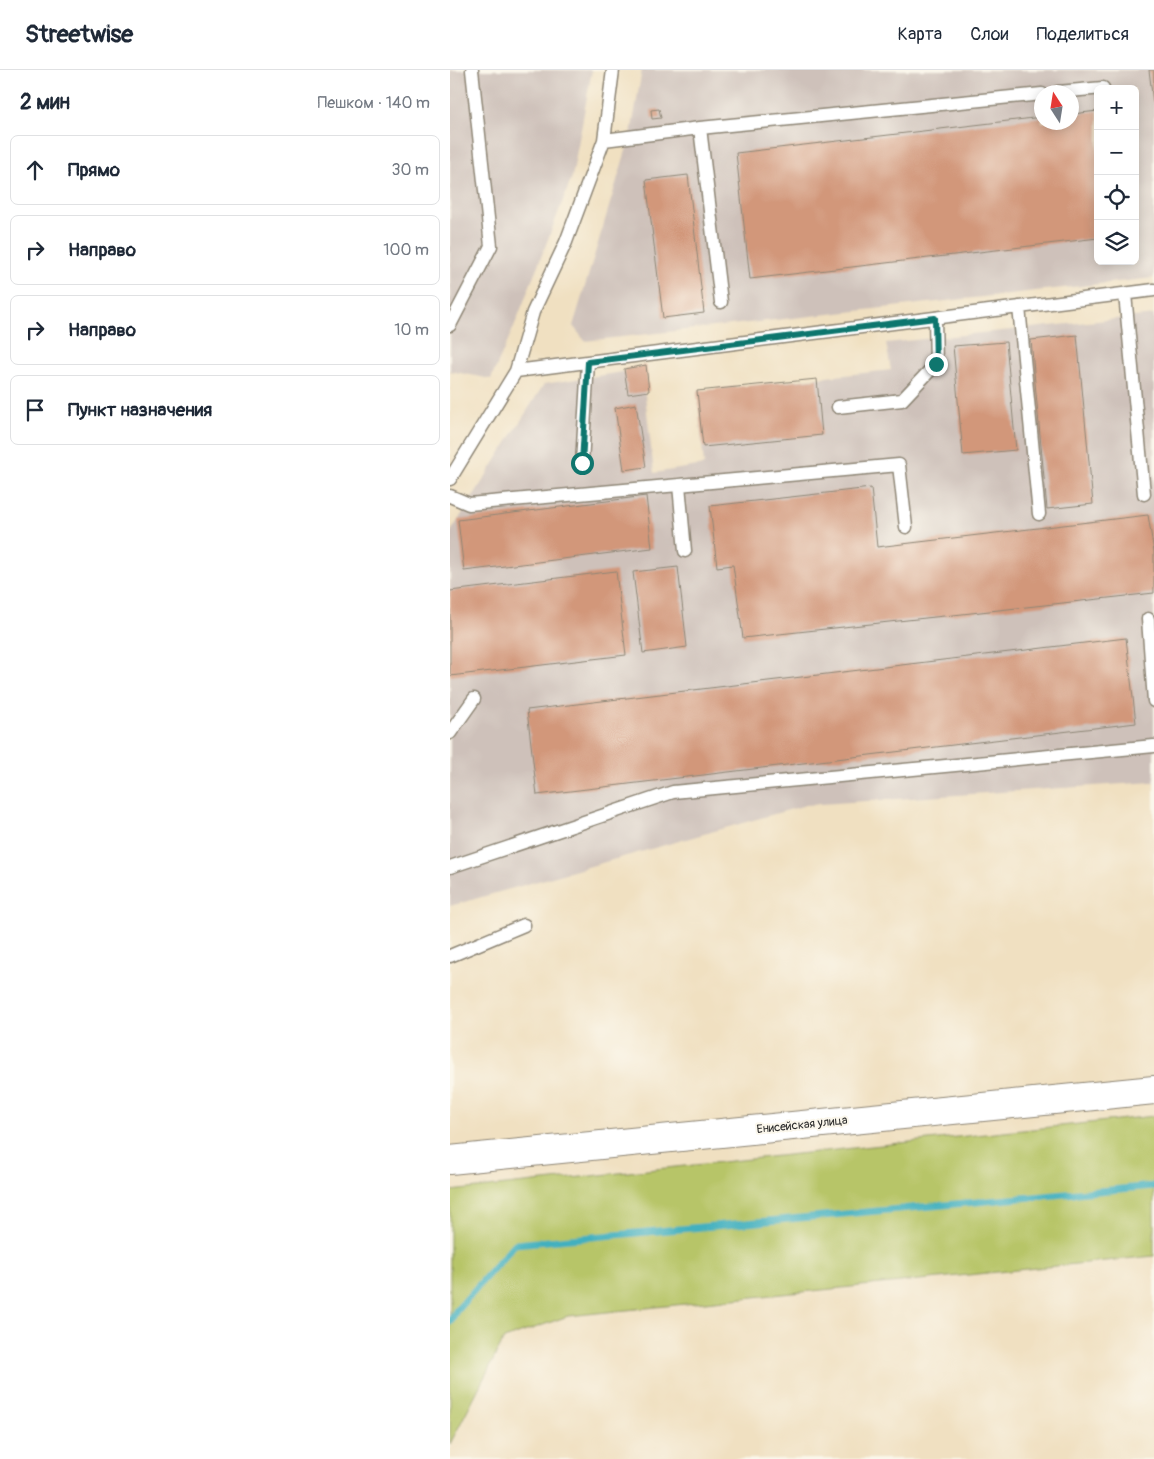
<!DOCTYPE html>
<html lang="ru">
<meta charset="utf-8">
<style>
body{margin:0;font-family:Pangolin,sans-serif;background:#f6f6f7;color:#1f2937}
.controls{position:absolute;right:15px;top:15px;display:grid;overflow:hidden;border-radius:8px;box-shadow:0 2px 12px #0003}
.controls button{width:45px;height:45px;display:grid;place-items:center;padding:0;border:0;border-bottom:1px solid #e0e1e3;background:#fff;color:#1f2937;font:25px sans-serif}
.compass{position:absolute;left:584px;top:15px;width:45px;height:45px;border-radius:50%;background:#fff;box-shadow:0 2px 12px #0003;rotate:348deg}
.stop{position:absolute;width:15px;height:15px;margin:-11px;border:4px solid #0f766e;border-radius:50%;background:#fff}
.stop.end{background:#0f766e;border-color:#fff;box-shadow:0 1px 5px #0008}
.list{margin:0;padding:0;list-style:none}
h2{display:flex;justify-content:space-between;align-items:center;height:65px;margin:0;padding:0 20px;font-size:21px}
h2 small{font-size:16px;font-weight:400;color:#747a83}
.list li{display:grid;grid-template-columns:32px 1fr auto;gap:15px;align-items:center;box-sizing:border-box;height:70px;margin:0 10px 10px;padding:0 10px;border:1px solid #e0e1e3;border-radius:8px}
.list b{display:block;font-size:19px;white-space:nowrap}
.list em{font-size:16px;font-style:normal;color:#747a83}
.icon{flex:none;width:28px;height:28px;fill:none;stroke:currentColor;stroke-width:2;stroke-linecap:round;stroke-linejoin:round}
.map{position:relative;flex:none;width:704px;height:1389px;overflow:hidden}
header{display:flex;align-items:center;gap:30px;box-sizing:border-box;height:70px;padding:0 25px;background:#fff;border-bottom:1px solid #e0e1e3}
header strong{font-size:24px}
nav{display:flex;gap:28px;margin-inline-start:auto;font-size:18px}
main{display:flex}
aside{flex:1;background:#fff}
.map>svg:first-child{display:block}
.industrial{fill:#cec1ba;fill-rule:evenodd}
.green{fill:#b7c567;stroke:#717849}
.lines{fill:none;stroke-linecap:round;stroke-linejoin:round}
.stream{stroke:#43b0bf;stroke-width:7}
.building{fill:#d2977a}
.service-casing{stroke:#8e8676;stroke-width:15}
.tertiary-casing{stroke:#8e8676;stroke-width:30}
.service{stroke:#fff;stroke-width:12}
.tertiary{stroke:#fff;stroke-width:28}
.route{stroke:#0f766e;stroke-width:6}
.labels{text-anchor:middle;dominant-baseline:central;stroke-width:4;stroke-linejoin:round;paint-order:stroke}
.street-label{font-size:12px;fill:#2b2b2b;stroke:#fbf7ec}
</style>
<header>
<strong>Streetwise</strong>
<nav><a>Карта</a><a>Слои</a><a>Поделиться</a></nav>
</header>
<main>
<aside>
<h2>2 мин<small>Пешком · 140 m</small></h2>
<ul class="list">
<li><svg class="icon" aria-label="ahead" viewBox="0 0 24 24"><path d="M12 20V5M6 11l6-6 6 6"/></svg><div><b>Прямо</b></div><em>30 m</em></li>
<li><svg class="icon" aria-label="right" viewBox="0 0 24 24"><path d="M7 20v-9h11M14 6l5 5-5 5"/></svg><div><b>Направо</b></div><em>100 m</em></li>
<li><svg class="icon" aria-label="right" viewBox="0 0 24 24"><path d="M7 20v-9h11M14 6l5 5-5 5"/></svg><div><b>Направо</b></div><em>10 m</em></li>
<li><svg class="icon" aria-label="arrive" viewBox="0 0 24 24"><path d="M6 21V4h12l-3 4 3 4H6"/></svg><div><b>Пункт назначения</b></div></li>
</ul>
</aside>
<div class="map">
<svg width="704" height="1389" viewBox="0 0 704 1389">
<rect width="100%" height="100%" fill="#fbf7ec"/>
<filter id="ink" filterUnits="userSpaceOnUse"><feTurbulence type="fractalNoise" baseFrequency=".02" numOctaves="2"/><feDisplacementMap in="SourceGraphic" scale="10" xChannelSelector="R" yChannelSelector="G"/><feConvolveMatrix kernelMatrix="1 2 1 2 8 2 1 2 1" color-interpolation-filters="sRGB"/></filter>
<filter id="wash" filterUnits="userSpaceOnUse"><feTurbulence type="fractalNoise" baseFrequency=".0096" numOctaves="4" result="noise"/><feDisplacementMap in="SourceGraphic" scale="20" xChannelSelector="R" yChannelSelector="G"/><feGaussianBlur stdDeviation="1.12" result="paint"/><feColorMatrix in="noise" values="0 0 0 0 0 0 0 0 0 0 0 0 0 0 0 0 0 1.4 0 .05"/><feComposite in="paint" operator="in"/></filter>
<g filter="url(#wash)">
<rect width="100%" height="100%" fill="#f0e0c1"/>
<!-- industrial -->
<path class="industrial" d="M0 0H142L122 107 66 252 41 309 0 301Z
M192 0H704V208L135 271 123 256 181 64ZM648 19H685V191H648ZM592 22H622V52H592Z
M704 245V712L356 735 0 836V463L94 314 192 299 204 403 254 395 247 321 441 300 436 273Z"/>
<!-- green -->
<path class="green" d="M704 1046V1186L118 1246 54 1269 0 1374V1121Z"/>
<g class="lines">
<!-- stream -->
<path class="stream" d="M0 1252 6 1241 65 1174 704 1116"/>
</g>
<g id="blocks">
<!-- building -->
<path class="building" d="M699 0H704V32H703Z
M209 39 211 48 202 49 201 40Z
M648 41V168L300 209 286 83 592 47V52H622V44Z
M238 105 254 243 213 248 196 110Z
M627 265 643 434 597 439 581 270Z
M556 272 566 380 513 385 503 276Z
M196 295 199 321 178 324 174 299Z
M367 309 372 365 253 377 247 321Z
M186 334 196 397 174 400 165 338Z
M421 418 427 477 698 445 704 482V523L293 568 283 495 267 497 260 436Z
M196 426 202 478 14 501 8 450Z
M228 497 237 577 193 583 183 502Z
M166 501 176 585 0 606V521Z
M676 568 686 653 87 725 77 640Z"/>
</g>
</g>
<g filter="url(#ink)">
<use href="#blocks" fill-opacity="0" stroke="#8e8676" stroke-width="1"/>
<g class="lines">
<defs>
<path id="service" d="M608 22 653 18
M250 58 271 232
M154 70 250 58 592 24
M675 224 694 424
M569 237 589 444
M0 255 41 176 22 0
M66 301 704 220
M388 337 452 330 486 294 485 248
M132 393 138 292
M0 409 66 301 83 242 116 172 154 70 163 0
M229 415 235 481
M0 426 19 434 449 395 456 457
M698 549 704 631
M0 663 24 629
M0 797 223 722 704 676
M0 886 74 855"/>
<path id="tertiary" d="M0 1090 704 1020"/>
</defs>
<!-- service casing -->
<use href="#service" class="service-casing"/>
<!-- tertiary casing -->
<use href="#tertiary" class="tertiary-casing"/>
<!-- service -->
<use href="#service" class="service"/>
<!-- tertiary -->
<use href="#tertiary" class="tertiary"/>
</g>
</g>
<g class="lines" filter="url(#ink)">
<!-- route -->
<path class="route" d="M132 393 138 292 485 248 486 294"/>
</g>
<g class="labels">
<!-- street labels -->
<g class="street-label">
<text transform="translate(352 1055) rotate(-6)">Енисейская улица</text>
</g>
</g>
</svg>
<div class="controls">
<button>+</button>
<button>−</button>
<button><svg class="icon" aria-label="locate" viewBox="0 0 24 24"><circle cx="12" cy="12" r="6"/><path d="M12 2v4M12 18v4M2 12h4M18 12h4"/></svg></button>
<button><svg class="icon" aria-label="layers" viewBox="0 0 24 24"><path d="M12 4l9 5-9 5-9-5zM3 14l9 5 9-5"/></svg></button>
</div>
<svg class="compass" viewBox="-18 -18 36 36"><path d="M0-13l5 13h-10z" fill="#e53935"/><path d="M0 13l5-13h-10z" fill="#747a83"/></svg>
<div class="stop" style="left:132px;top:393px"></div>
<div class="stop end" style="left:486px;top:294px"></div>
</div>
</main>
